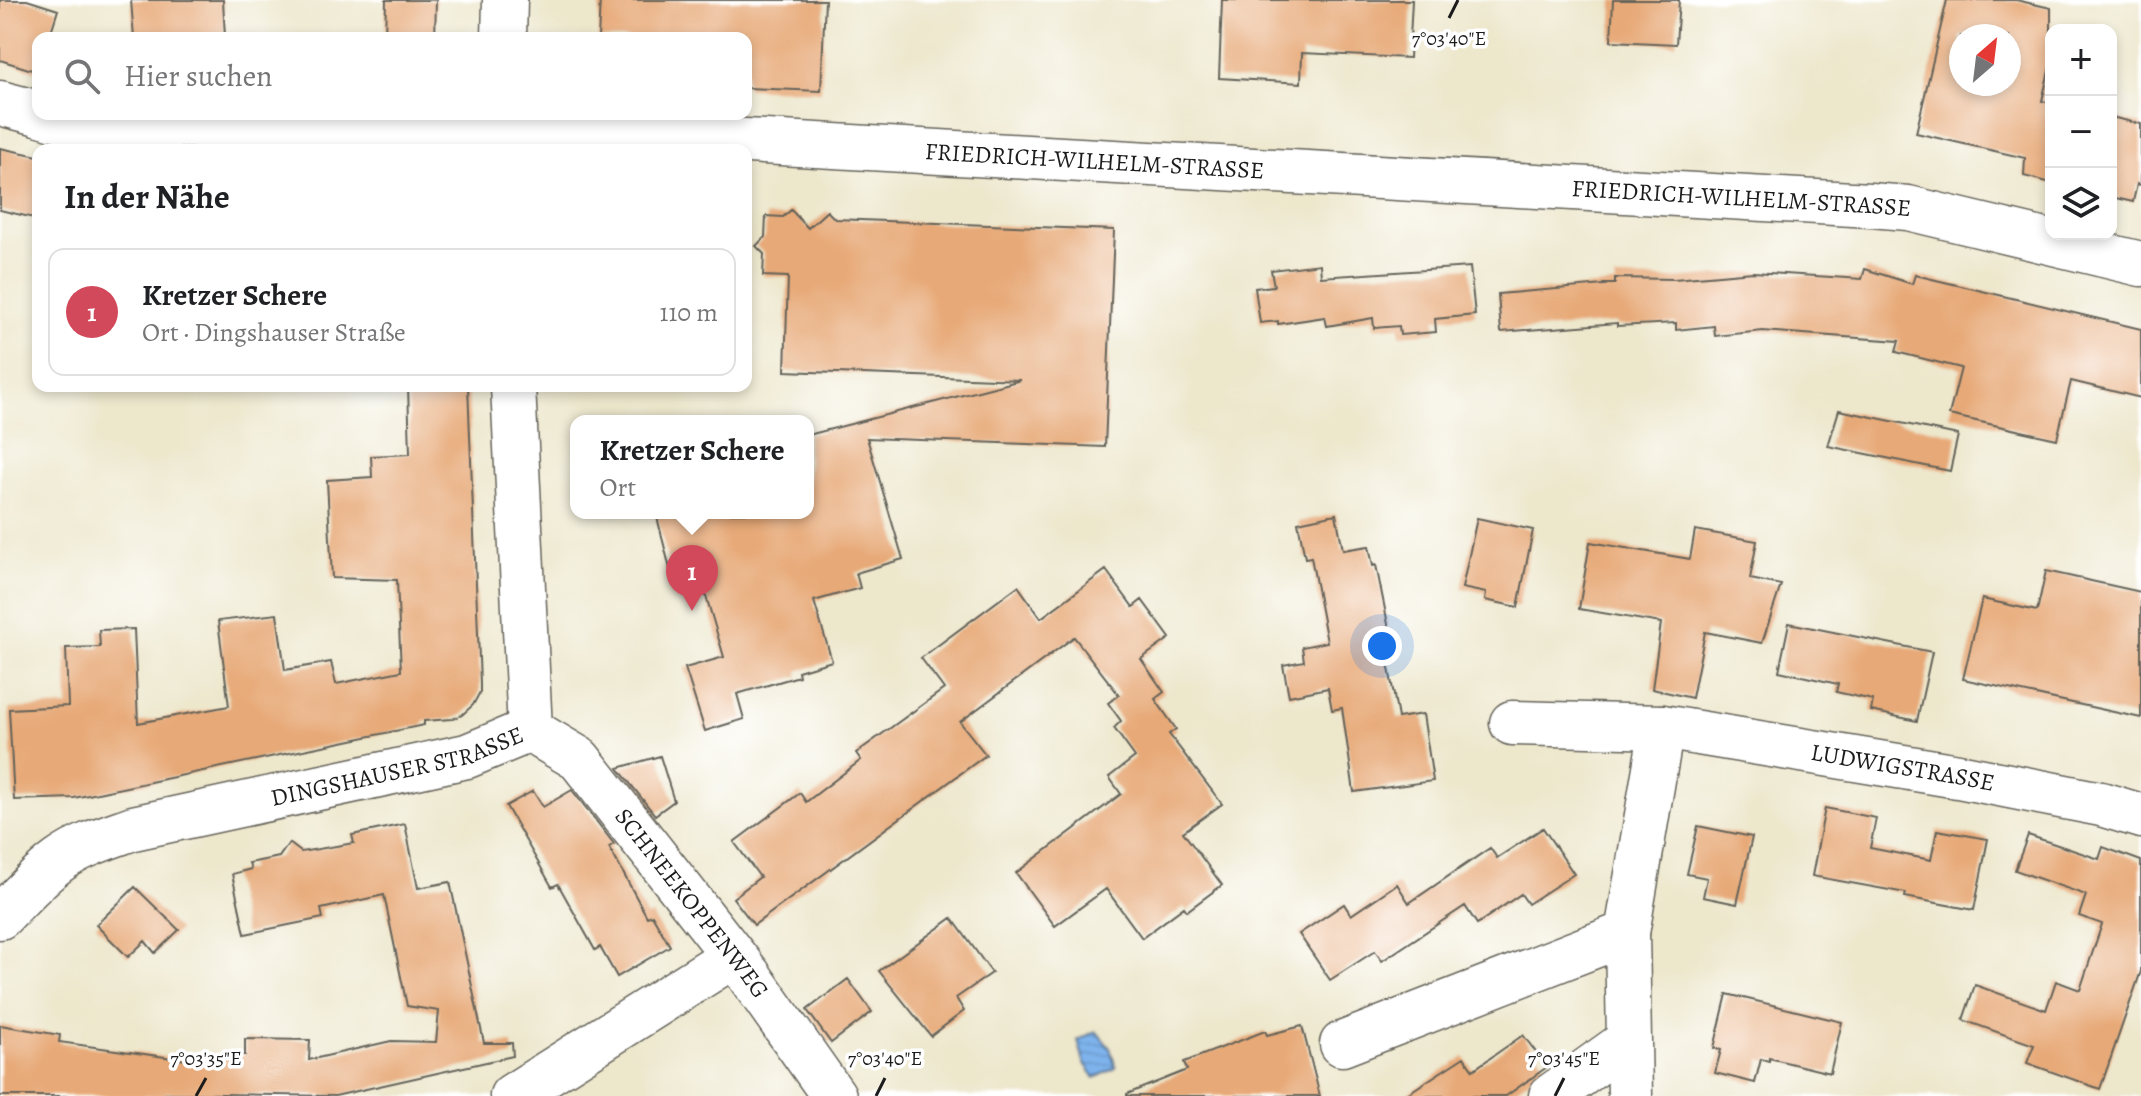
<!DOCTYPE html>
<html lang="de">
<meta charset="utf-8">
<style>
body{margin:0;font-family:Alegreya,serif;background:#f6f6f6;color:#202124}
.controls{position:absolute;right:24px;top:24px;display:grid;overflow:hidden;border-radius:16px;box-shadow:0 4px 12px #0003}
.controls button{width:72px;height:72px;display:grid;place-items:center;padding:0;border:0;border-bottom:2px solid #e0e0e0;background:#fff;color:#202124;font:40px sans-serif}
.compass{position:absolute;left:1949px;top:24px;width:72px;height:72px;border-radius:50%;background:#fff;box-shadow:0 4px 12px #0003;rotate:28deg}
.you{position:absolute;left:1382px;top:646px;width:28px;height:28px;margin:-20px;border:6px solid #fff;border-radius:50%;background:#1a73e8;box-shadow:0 0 0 12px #1a73e833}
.badge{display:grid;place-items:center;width:52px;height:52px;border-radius:50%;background:#d1495b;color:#fff;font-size:26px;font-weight:700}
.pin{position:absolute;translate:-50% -66px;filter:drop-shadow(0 2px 4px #0008)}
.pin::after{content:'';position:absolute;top:42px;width:28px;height:24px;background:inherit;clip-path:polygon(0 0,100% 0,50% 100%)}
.popup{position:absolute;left:570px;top:415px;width:244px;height:104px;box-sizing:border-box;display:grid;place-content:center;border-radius:16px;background:#fff;filter:drop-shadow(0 2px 6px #0005);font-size:26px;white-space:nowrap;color:#757577}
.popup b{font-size:30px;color:#202124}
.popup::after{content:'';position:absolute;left:50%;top:100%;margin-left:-16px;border:16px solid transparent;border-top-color:#fff}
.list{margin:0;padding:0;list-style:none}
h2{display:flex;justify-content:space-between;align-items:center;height:104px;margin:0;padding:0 32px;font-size:34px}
h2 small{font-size:26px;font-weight:400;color:#757577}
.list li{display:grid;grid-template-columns:52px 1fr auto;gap:24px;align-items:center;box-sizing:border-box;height:128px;margin:0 16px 16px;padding:0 16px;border:2px solid #e0e0e0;border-radius:16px}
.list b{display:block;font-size:30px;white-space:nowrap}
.list p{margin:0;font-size:26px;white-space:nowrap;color:#757577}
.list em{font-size:26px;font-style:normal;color:#757577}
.icon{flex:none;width:44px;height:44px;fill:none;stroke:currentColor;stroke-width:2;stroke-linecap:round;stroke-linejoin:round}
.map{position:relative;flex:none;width:2141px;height:1096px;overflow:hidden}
.search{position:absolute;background:#fff;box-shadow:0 4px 12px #0003;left:32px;top:32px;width:720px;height:88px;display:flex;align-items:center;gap:20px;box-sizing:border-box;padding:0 28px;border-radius:16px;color:#757577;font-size:30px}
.panel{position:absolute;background:#fff;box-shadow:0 4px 12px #0003;left:32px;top:144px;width:720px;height:248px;border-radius:16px}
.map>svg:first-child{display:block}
.water{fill:url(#water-rules);stroke:#4d6884;stroke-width:2}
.building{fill:#e7a977;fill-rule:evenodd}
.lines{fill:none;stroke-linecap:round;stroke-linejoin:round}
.minor-casing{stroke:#65635a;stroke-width:47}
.minor{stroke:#fff;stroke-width:44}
.ticks{fill:none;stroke:#1c1c1c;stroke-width:3}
.labels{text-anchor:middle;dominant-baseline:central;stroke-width:7;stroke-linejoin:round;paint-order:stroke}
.street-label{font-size:24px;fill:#1c1c1c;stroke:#fff}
.ticks-label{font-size:20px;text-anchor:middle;fill:#1c1c1c;stroke:#fff;stroke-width:7;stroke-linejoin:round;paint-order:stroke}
</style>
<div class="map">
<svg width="2141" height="1096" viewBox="0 0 2141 1096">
<defs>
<pattern id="water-rules" width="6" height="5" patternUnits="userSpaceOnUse" patternTransform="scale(2)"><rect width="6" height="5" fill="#7eb3ec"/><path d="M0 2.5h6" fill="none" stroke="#6c99ca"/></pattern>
</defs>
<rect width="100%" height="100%" fill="#fff"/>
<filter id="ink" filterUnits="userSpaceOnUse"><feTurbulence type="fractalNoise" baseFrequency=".0125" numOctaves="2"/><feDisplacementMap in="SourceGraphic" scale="16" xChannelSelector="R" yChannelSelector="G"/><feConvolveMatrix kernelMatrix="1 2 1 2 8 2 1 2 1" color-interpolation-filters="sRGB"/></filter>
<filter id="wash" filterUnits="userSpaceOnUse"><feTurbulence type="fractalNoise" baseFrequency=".006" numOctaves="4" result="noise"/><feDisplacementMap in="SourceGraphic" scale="32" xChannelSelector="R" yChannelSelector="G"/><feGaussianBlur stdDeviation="1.8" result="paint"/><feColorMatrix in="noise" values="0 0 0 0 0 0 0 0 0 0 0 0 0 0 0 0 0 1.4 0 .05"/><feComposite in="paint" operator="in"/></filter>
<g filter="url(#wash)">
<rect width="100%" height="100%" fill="#ede7cc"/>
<!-- water -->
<path class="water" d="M1096 1031 1110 1048 1116 1068 1095 1078 1084 1062 1078 1040Z"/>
<g id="blocks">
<!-- building -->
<path class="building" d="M0 0H27L58 10 49 38H38V72L0 60Z
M131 0H223L225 37 134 38Z
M386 0H436L435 38 385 37Z
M600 0H825L821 91 746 88V38H598Z
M1222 0H1412L1409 58 1302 53 1301 83 1219 78Z
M1613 0H1679L1676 44 1611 41Z
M1947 0H2016L2051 8V62L2042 101 2051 103V183L2024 176 2025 158 1916 133ZM1961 36H2009V84H1961Z
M2111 117 2141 124V185L2137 184 2133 202 2111 197Z
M0 148 38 156V219L0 210Z
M791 210 808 228 827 211 835 219 1114 230 1105 447 867 438 903 559 856 573 860 588 814 601 832 661 798 671 799 676 737 694 744 719 705 731 685 668 724 657 696 562 670 569 656 513H808V435L1021 380 785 371 788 277 763 276 764 254 756 246 765 237 766 216 783 217Z
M1320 264 1321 277 1470 267 1475 315 1435 319 1436 332 1400 335 1399 326 1374 328 1373 318 1327 326 1325 317 1278 324V321L1260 323 1255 288 1274 286 1271 270Z
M1865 269 1912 284 1915 275 2141 329V398L2071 381 2057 439 1949 415 1961 368 1896 352 1899 341 1763 331 1715 336 1714 326 1676 330V323L1617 326V323L1501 332 1498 294 1605 285 1604 284H1615V278L1674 279 1753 272 1862 279Z
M408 386H468L480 683V692L473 705 462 715 452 719 424 721V725L318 747 74 798 14 800 9 709 68 706 66 648 100 647 99 630 134 629 138 723 229 706 218 621 277 614 285 670 331 662 336 684 401 671 397 580 332 578 327 480 372 477 371 456 410 454Z
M1839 410 1958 435 1950 471 1828 446Z
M1336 514 1343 550 1369 546 1373 566 1376 565 1391 639 1384 640 1398 718 1423 714 1433 781 1354 792 1342 708 1332 710 1328 688 1289 696 1283 665 1304 661 1302 647 1327 642 1311 557 1305 558 1298 522Z
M1477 518 1533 530 1518 607 1485 600 1486 593 1462 588Z
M1695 530 1757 541 1750 579 1781 585 1762 643 1705 632 1692 698 1652 689 1661 623 1579 609 1590 542 1690 559Z
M1106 570 1133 607 1142 600 1170 638 1141 659 1164 692 1155 699 1176 729 1169 734 1222 804 1183 832 1222 885 1187 911 1184 907 1142 938 1106 889 1055 926 1016 873 1121 794 1109 777 1135 757 1114 728 1121 721 1108 703 1119 695 1074 637 960 722 986 755 754 925 733 898 760 877 734 842 800 793 806 802 861 760 856 753 944 689 921 658 1018 586 1041 618Z
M2046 571 2141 592V718L1963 679 1982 599 2037 611Z
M1789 623 1932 652 1917 721 1871 711 1873 700 1836 692 1838 684 1779 671Z
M660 756 674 801 655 815 618 768Z
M572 790 614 844 609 847 647 917 652 915 670 946 617 977 600 947 595 950 558 884 552 887 506 806 533 791 543 807Z
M1825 808 1876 818 1870 848 1931 860 1937 830 1988 839 1974 910 1905 897 1906 893 1812 876Z
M405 824 418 888 450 882 484 1043H512L513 1056 335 1096 165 1093 164 1096H0V1025L60 1035 59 1042 208 1063 209 1054 245 1055V1039L310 1040 309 1060 391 1041 436 1042 439 1011 407 1006 384 895 321 909 323 918 245 934 232 874 251 869 249 863 279 857 289 843 301 852 354 843 352 835Z
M1698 826 1752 837 1737 904 1703 897 1707 878 1687 874Z
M1543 828 1574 874 1528 904 1521 894 1477 924 1465 906 1382 961 1375 951 1330 980 1299 934 1344 904 1351 915 1397 884 1409 903 1490 848 1497 858Z
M2028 835 2099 859 2103 847 2141 861V971L2100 1089 2027 1063 2034 1045 1963 1020 1975 985 2046 1010 2056 981 2080 990 2102 924 2079 916 2086 895 2015 870Z
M135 887 179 930 155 953 145 941 128 957 96 925Z
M952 918 992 973 956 998 964 1011 931 1036 879 971Z
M848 979 872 1012 831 1043 807 1010Z
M1727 994 1842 1022 1830 1073 1769 1058V1061L1761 1059 1755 1083 1715 1073 1721 1050 1714 1048Z
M1302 1026 1320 1096H1127V1094L1187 1070 1184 1062 1265 1031 1267 1035Z
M1523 1035 1547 1067 1506 1096H1404L1464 1057 1473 1070Z"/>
</g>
</g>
<g filter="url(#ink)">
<use href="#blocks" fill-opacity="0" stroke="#65635a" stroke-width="2"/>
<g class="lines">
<defs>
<g id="minor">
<path d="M504 38 505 0"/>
<path d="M0 103 38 113"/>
<path id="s1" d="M41 114 79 125 501 127 1870 205 1908 208 2141 264"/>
<path id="s2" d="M1512 723 1662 727 1958 776 2101 804 2141 816"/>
<path id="s3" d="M530 730 579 759 748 974 834 1096"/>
<path id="s4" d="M0 917C19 898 37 877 59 861 81 845 108 837 133 828L467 756 530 730 513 386"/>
<path d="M1342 1044 1627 933"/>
<path d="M512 1096 733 956"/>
<path d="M1551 1096 1628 1041"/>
<path d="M1630 1096 1627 933 1662 727"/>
</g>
</defs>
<!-- minor casing -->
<use href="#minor" class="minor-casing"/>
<!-- minor -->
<use href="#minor" class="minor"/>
</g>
</g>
<!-- ticks -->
<path class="ticks" d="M1449 18 1458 0M196 1096 206 1078M876 1096 885 1078M1555 1096 1564 1078"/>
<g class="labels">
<!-- street labels -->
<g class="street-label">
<text stroke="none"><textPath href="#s1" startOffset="1056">FRIEDRICH-WILHELM-STRASSE</textPath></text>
<text stroke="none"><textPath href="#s1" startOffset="1704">FRIEDRICH-WILHELM-STRASSE</textPath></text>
<text stroke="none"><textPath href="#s4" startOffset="434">DINGSHAUSER STRASSE</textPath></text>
<text stroke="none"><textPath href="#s2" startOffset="394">LUDWIGSTRASSE</textPath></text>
<text stroke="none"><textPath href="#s3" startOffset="240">SCHNEEKOPPENWEG</textPath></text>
</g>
</g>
<g class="ticks-label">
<text x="1449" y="45">7°03'40"E</text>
<text x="206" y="1065">7°03'35"E</text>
<text x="885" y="1065">7°03'40"E</text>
<text x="1564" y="1065">7°03'45"E</text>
</g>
</svg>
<div class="controls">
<button>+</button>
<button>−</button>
<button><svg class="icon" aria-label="layers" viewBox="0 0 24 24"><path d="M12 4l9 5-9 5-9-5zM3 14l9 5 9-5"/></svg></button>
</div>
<svg class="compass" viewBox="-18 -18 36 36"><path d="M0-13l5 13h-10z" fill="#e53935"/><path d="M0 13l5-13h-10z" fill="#757577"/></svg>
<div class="you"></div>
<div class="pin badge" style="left:692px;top:611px">1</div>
<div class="popup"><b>Kretzer Schere</b>Ort</div>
<div class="search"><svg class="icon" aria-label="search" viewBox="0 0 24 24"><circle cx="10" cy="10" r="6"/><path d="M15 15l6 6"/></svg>Hier suchen</div>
<section class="panel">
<h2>In der Nähe<small></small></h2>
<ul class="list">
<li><span class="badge">1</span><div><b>Kretzer Schere</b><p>Ort · Dingshauser Straße</p></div><em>110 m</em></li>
</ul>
</section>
</div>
